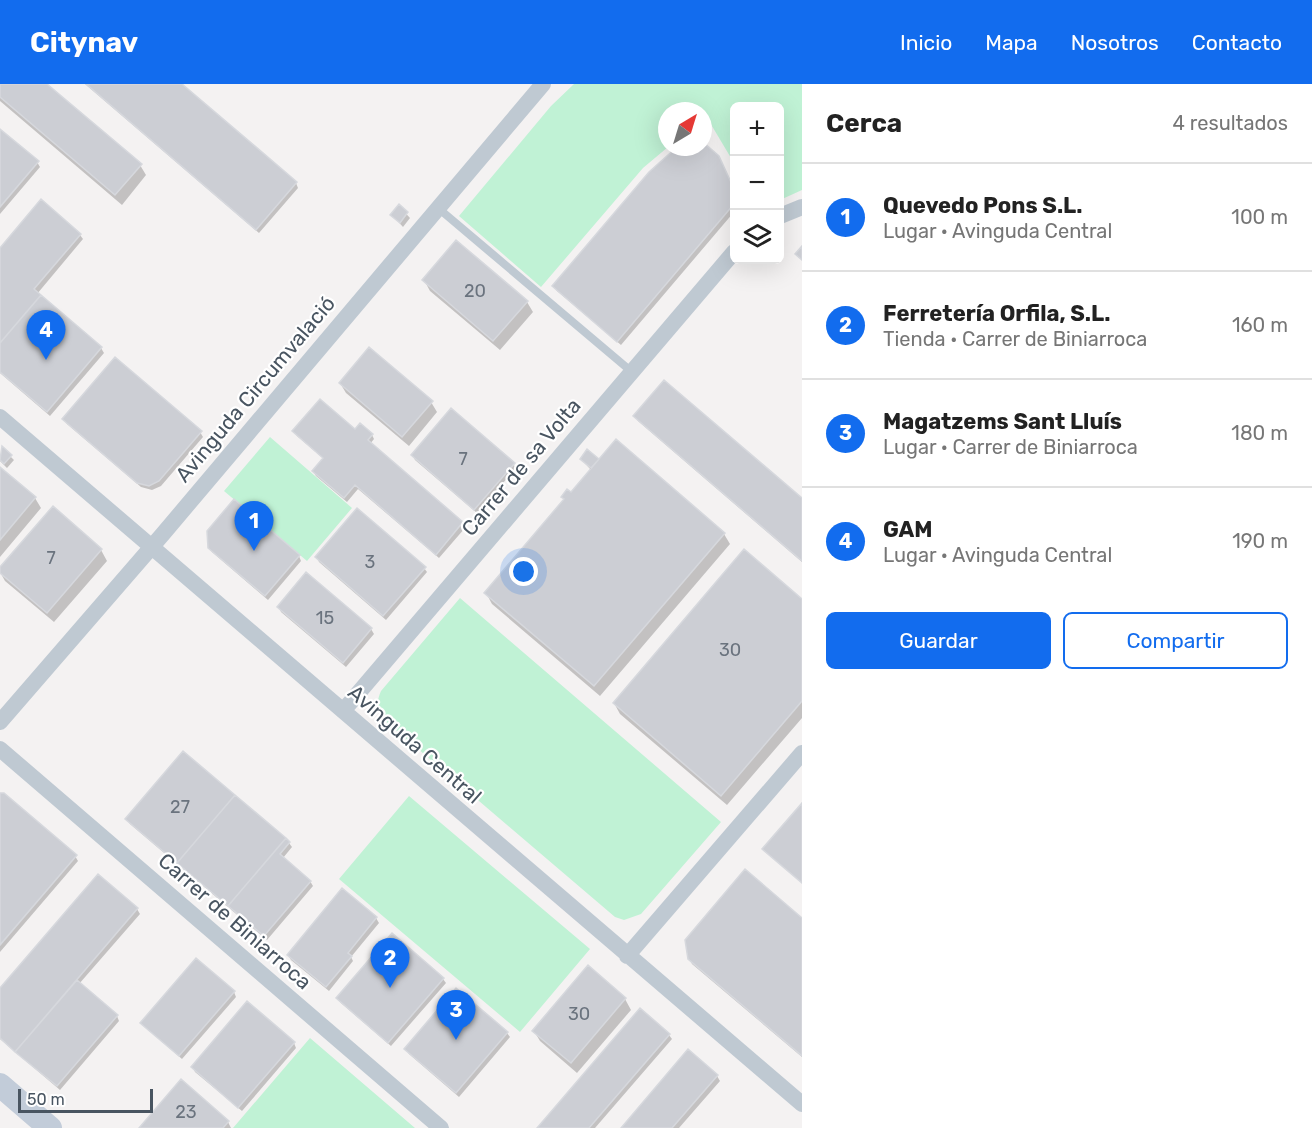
<!DOCTYPE html>
<html lang="es">
<meta charset="utf-8">
<style>
body{margin:0;font-family:Rubik,sans-serif;background:#f6f6f6;color:#222}
.controls{position:absolute;right:18px;top:18px;display:grid;overflow:hidden;border-radius:9px;box-shadow:0 6px 24px #0002}
.controls button{width:54px;height:54px;display:grid;place-items:center;padding:0;border:0;border-bottom:2px solid #e0e0e0;background:#fff;color:#222;font:30px sans-serif}
.compass{position:absolute;left:658px;top:18px;width:54px;height:54px;border-radius:50%;background:#fff;box-shadow:0 6px 24px #0002;rotate:38deg}
.scale{position:absolute;left:18px;bottom:15px;width:135px;box-sizing:border-box;padding-left:6px;border:3px solid #495561;border-top:0;font-size:16px;line-height:21px;white-space:nowrap;color:#495561;-webkit-text-stroke:4px #fff;paint-order:stroke}
.you{position:absolute;left:524px;top:488px;width:21px;height:21px;margin:-15px;border:4px solid #fff;border-radius:50%;background:#1a73e8;box-shadow:0 0 0 9px #1a73e833}
.badge{display:grid;place-items:center;width:39px;height:39px;border-radius:50%;background:#126cee;color:#fff;font-size:20px;font-weight:700}
.pin{position:absolute;translate:-50% -50px;filter:drop-shadow(0 2px 3px #0008)}
.pin::after{content:'';position:absolute;top:32px;width:21px;height:18px;background:inherit;clip-path:polygon(0 0,100% 0,50% 100%)}
.list{margin:0;padding:0;list-style:none}
h2{display:flex;justify-content:space-between;align-items:center;height:78px;margin:0;padding:0 24px;font-size:26px}
h2 small{font-size:20px;font-weight:400;color:#767676}
.list li{display:grid;grid-template-columns:39px 1fr auto;gap:18px;align-items:center;box-sizing:border-box;height:108px;padding:0 24px;border-top:2px solid #e0e0e0}
.list b{display:block;font-size:22px;white-space:nowrap}
.list p{margin:0;font-size:20px;white-space:nowrap;color:#767676}
.list em{font-size:20px;font-style:normal;color:#767676}
.actions{display:flex;gap:12px;padding:18px 24px}
.actions a{flex:1;padding:14px 0;border:2px solid #126cee;border-radius:9px;text-align:center;font-size:21px;color:#126cee}
.actions .main{background:#126cee;color:#fff}
.icon{flex:none;width:33px;height:33px;fill:none;stroke:currentColor;stroke-width:2;stroke-linecap:round;stroke-linejoin:round}
.map{position:relative;flex:none;width:802px;height:1044px;overflow:hidden}
header{display:flex;align-items:center;gap:36px;box-sizing:border-box;height:84px;padding:0 30px;background:#126cee;color:#fff}
header strong{font-size:28px}
nav{display:flex;gap:33px;margin-inline-start:auto;font-size:21px}
main{display:flex}
aside{flex:1;background:#fff}
.map>svg:first-child{display:block}
.green{fill:#c0f2d5}
.shadow{fill:#0003}
.building{fill:#ccced4;stroke:#d6d8dd;stroke-width:1.5}
.lines{fill:none;stroke-linecap:round;stroke-linejoin:round}
.lane{stroke:#bfc9d2;stroke-width:8}
.street{stroke:#bfc9d2;stroke-width:16}
.secondary{stroke:#c2ccd9;stroke-width:24}
.labels{text-anchor:middle;dominant-baseline:central;stroke-width:4.5;stroke-linejoin:round;paint-order:stroke}
.number-label{font-size:18px;fill:#6a737e}
.street-label{font-size:21px;fill:#495561;stroke:#fff}
</style>
<header>
<strong>Citynav</strong>
<nav><a>Inicio</a><a>Mapa</a><a>Nosotros</a><a>Contacto</a></nav>
</header>
<main>
<div class="map">
<svg width="802" height="1044" viewBox="0 0 802 1044">
<rect width="100%" height="100%" fill="#f4f2f2"/>
<!-- green -->
<path class="green" d="M574 0H802V106L780 116V22H734V79L706 32 703 34V27H667L668 63 643 84 541 203 459 132 551 22Z
M270 353 352 424 307 477 224 407Z
M460 514 721 738 641 830 624 836 615 833 383 635C377 625 376 618 381 607Z
M409 712 590 865 520 948 339 795Z
M310 954 415 1044H233Z"/>
<!-- shadow -->
<path class="shadow" d="M0 0H45L140 81 146 91 122 121 0 17Z
M85 0H179L296 99 298 104 259 149Z
M0 47 37 78 40 83 0 130Z
M703 60 718 73 721 78 734 107V128L621 261 557 207 554 202 679 63H703Z
M41 117 80 151 83 155 37 210 101 264 104 269 50 332 0 289V166Z
M399 122 410 134 403 143 392 131Z
M424 196 527 218 533 228 500 266 430 207Z
M340 299 431 318 437 328 409 362 346 309Z
M635 332 802 416V478L638 337Z
M64 335 200 348 203 353 161 402 152 406 141 403 67 340Z
M294 347H355L372 351 374 355 370 360 462 439 465 444 439 474 358 405 347 418 316 392 313 387 324 375 297 352Z
M2 364 14 376 7 384 0 377Z
M413 372 513 380 516 384 477 429 415 376Z
M581 375 598 376 724 450 730 460 600 612 492 520 486 509 565 417 563 413 571 410 591 386Z
M0 385 35 414 41 424 0 473Z
M53 424 101 466 107 477 54 538 5 497 0 488V485Z
M209 463 299 472 301 477 268 516 212 468Z
M317 473 424 484 427 488 386 536 319 478Z
M307 490 371 545 374 550 346 583 281 528 279 523Z
M802 517V634L727 721 620 630 614 619Z
M0 711 75 772 78 777 0 868Z
M127 735 289 759 292 763 283 774 310 797 313 802 267 856 130 740Z
M98 792 137 825 140 830 79 900 117 932 119 937 60 1006 0 955V906Z
M376 834 379 839 351 873 353 877 329 907 291 876 288 871Z
M802 836V973L692 880 689 874Z
M588 884 625 915 631 926 577 989 540 957 534 947Z
M443 895 446 899 391 962 341 919 338 914Z
M234 908 236 913 182 975 145 943 142 939Z
M507 949 510 953 459 1013 409 970 406 965Z
M669 951 672 955 595 1044H539Z
M294 959 296 964 242 1027 195 988 193 983Z
M717 992 720 997 679 1044H623Z
M228 1038 231 1044H141Z"/>
<!-- building -->
<path class="building" d="M0 0H47L142 80 115 111 0 13Z
M86 0H182L297 98 256 146Z
M0 45 39 77 0 123Z
M703 58 719 72 734 105V120L617 258 552 202 649 88 677 63H703Z
M41 115 81 150 34 205 41 211 0 259V164Z
M399 120 408 128 400 139 390 131Z
M456 156 528 217 493 257 422 196Z
M802 162V176L795 170Z
M41 211 102 263 47 328 0 288V259Z
M369 263 433 317 402 353 339 299Z
M115 273 202 347 159 397 149 402 137 399 62 335Z
M664 296 802 414V477L633 332Z
M320 315 355 345 360 339 373 350 368 356 463 438 436 471 355 401 344 414 312 387 323 374 292 347Z
M451 324 515 379 474 426 411 371Z
M616 355 725 449 594 602 484 509 564 415 561 413 567 405 571 408Z
M2 362 12 371 4 380 0 376Z
M587 365 599 375 591 384 580 375Z
M0 383 36 413 0 456Z
M234 415 300 471 265 512 208 464 207 447Z
M53 422 102 465 47 529 0 489V483Z
M357 424 426 483 383 532 315 473Z
M744 465 802 515V617L721 712 613 619Z
M306 488 372 544 343 579 277 523Z
M183 667 235 711 177 779 125 735Z
M0 709H4L77 771 0 861Z
M235 711 286 754 228 822 177 779Z
M802 719V799L762 765Z
M286 754 290 758 280 770 311 797 264 852 228 822Z
M745 785 802 834V972L688 875 685 856Z
M98 790 138 824 15 968 0 954V904Z
M342 804 377 833 348 869 352 872 326 903 287 871Z
M392 849 444 894 388 959 336 914Z
M196 874 235 907 179 972 140 939Z
M588 881 626 914 571 979 532 947Z
M77 896 118 931 57 1002 15 968Z
M456 904 508 948 456 1009 404 965Z
M247 917 295 958 238 1024 191 983Z
M640 924 670 950 589 1044H537Z
M688 965 718 991 672 1044H621Z
M181 995 229 1037 223 1044H139Z"/>
<g class="lines">
<!-- lane -->
<path class="lane" d="M438 124 632 288"/>
<!-- street -->
<path class="street" d="M780 132 802 123
M0 333 802 1020
M343 627 734 168
M0 638 162 451 543 0
M0 665 441 1044
M627 872 802 669"/>
<!-- secondary -->
<path class="secondary" d="M0 1001 50 1044"/>
</g>
<g class="labels">
<!-- number labels -->
<g class="number-label">
<text x="475" y="207">20</text>
<text x="463" y="375">7</text>
<text x="51" y="474">7</text>
<text x="370" y="478">3</text>
<text x="325" y="534">15</text>
<text x="730" y="566">30</text>
<text x="180" y="723">27</text>
<text x="579" y="930">30</text>
<text x="186" y="1028">23</text>
</g>
<!-- street labels -->
<g class="street-label">
<text transform="translate(255 305) rotate(-50)">Avinguda Circumvalació</text>
<text transform="translate(521 383) rotate(-50)">Carrer de sa Volta</text>
<text transform="translate(415 660) rotate(41)">Avinguda Central</text>
<text transform="translate(235 837) rotate(41)">Carrer de Biniarroca</text>
</g>
</g>
</svg>
<div class="controls">
<button>+</button>
<button>−</button>
<button><svg class="icon" aria-label="layers" viewBox="0 0 24 24"><path d="M12 4l9 5-9 5-9-5zM3 14l9 5 9-5"/></svg></button>
</div>
<svg class="compass" viewBox="-18 -18 36 36"><path d="M0-13l5 13h-10z" fill="#e53935"/><path d="M0 13l5-13h-10z" fill="#767676"/></svg>
<div class="scale">50 m</div>
<div class="you"></div>
<div class="pin badge" style="left:254px;top:467px">1</div>
<div class="pin badge" style="left:390px;top:904px">2</div>
<div class="pin badge" style="left:456px;top:956px">3</div>
<div class="pin badge" style="left:46px;top:276px">4</div>
</div>
<aside>
<h2>Cerca<small>4 resultados</small></h2>
<ul class="list">
<li><span class="badge">1</span><div><b>Quevedo Pons S.L.</b><p>Lugar · Avinguda Central</p></div><em>100 m</em></li>
<li><span class="badge">2</span><div><b>Ferretería Orfila, S.L.</b><p>Tienda · Carrer de Biniarroca</p></div><em>160 m</em></li>
<li><span class="badge">3</span><div><b>Magatzems Sant Lluís</b><p>Lugar · Carrer de Biniarroca</p></div><em>180 m</em></li>
<li><span class="badge">4</span><div><b>GAM</b><p>Lugar · Avinguda Central</p></div><em>190 m</em></li>
</ul>
<div class="actions"><a class="main">Guardar</a><a>Compartir</a></div>
</aside>
</main>
